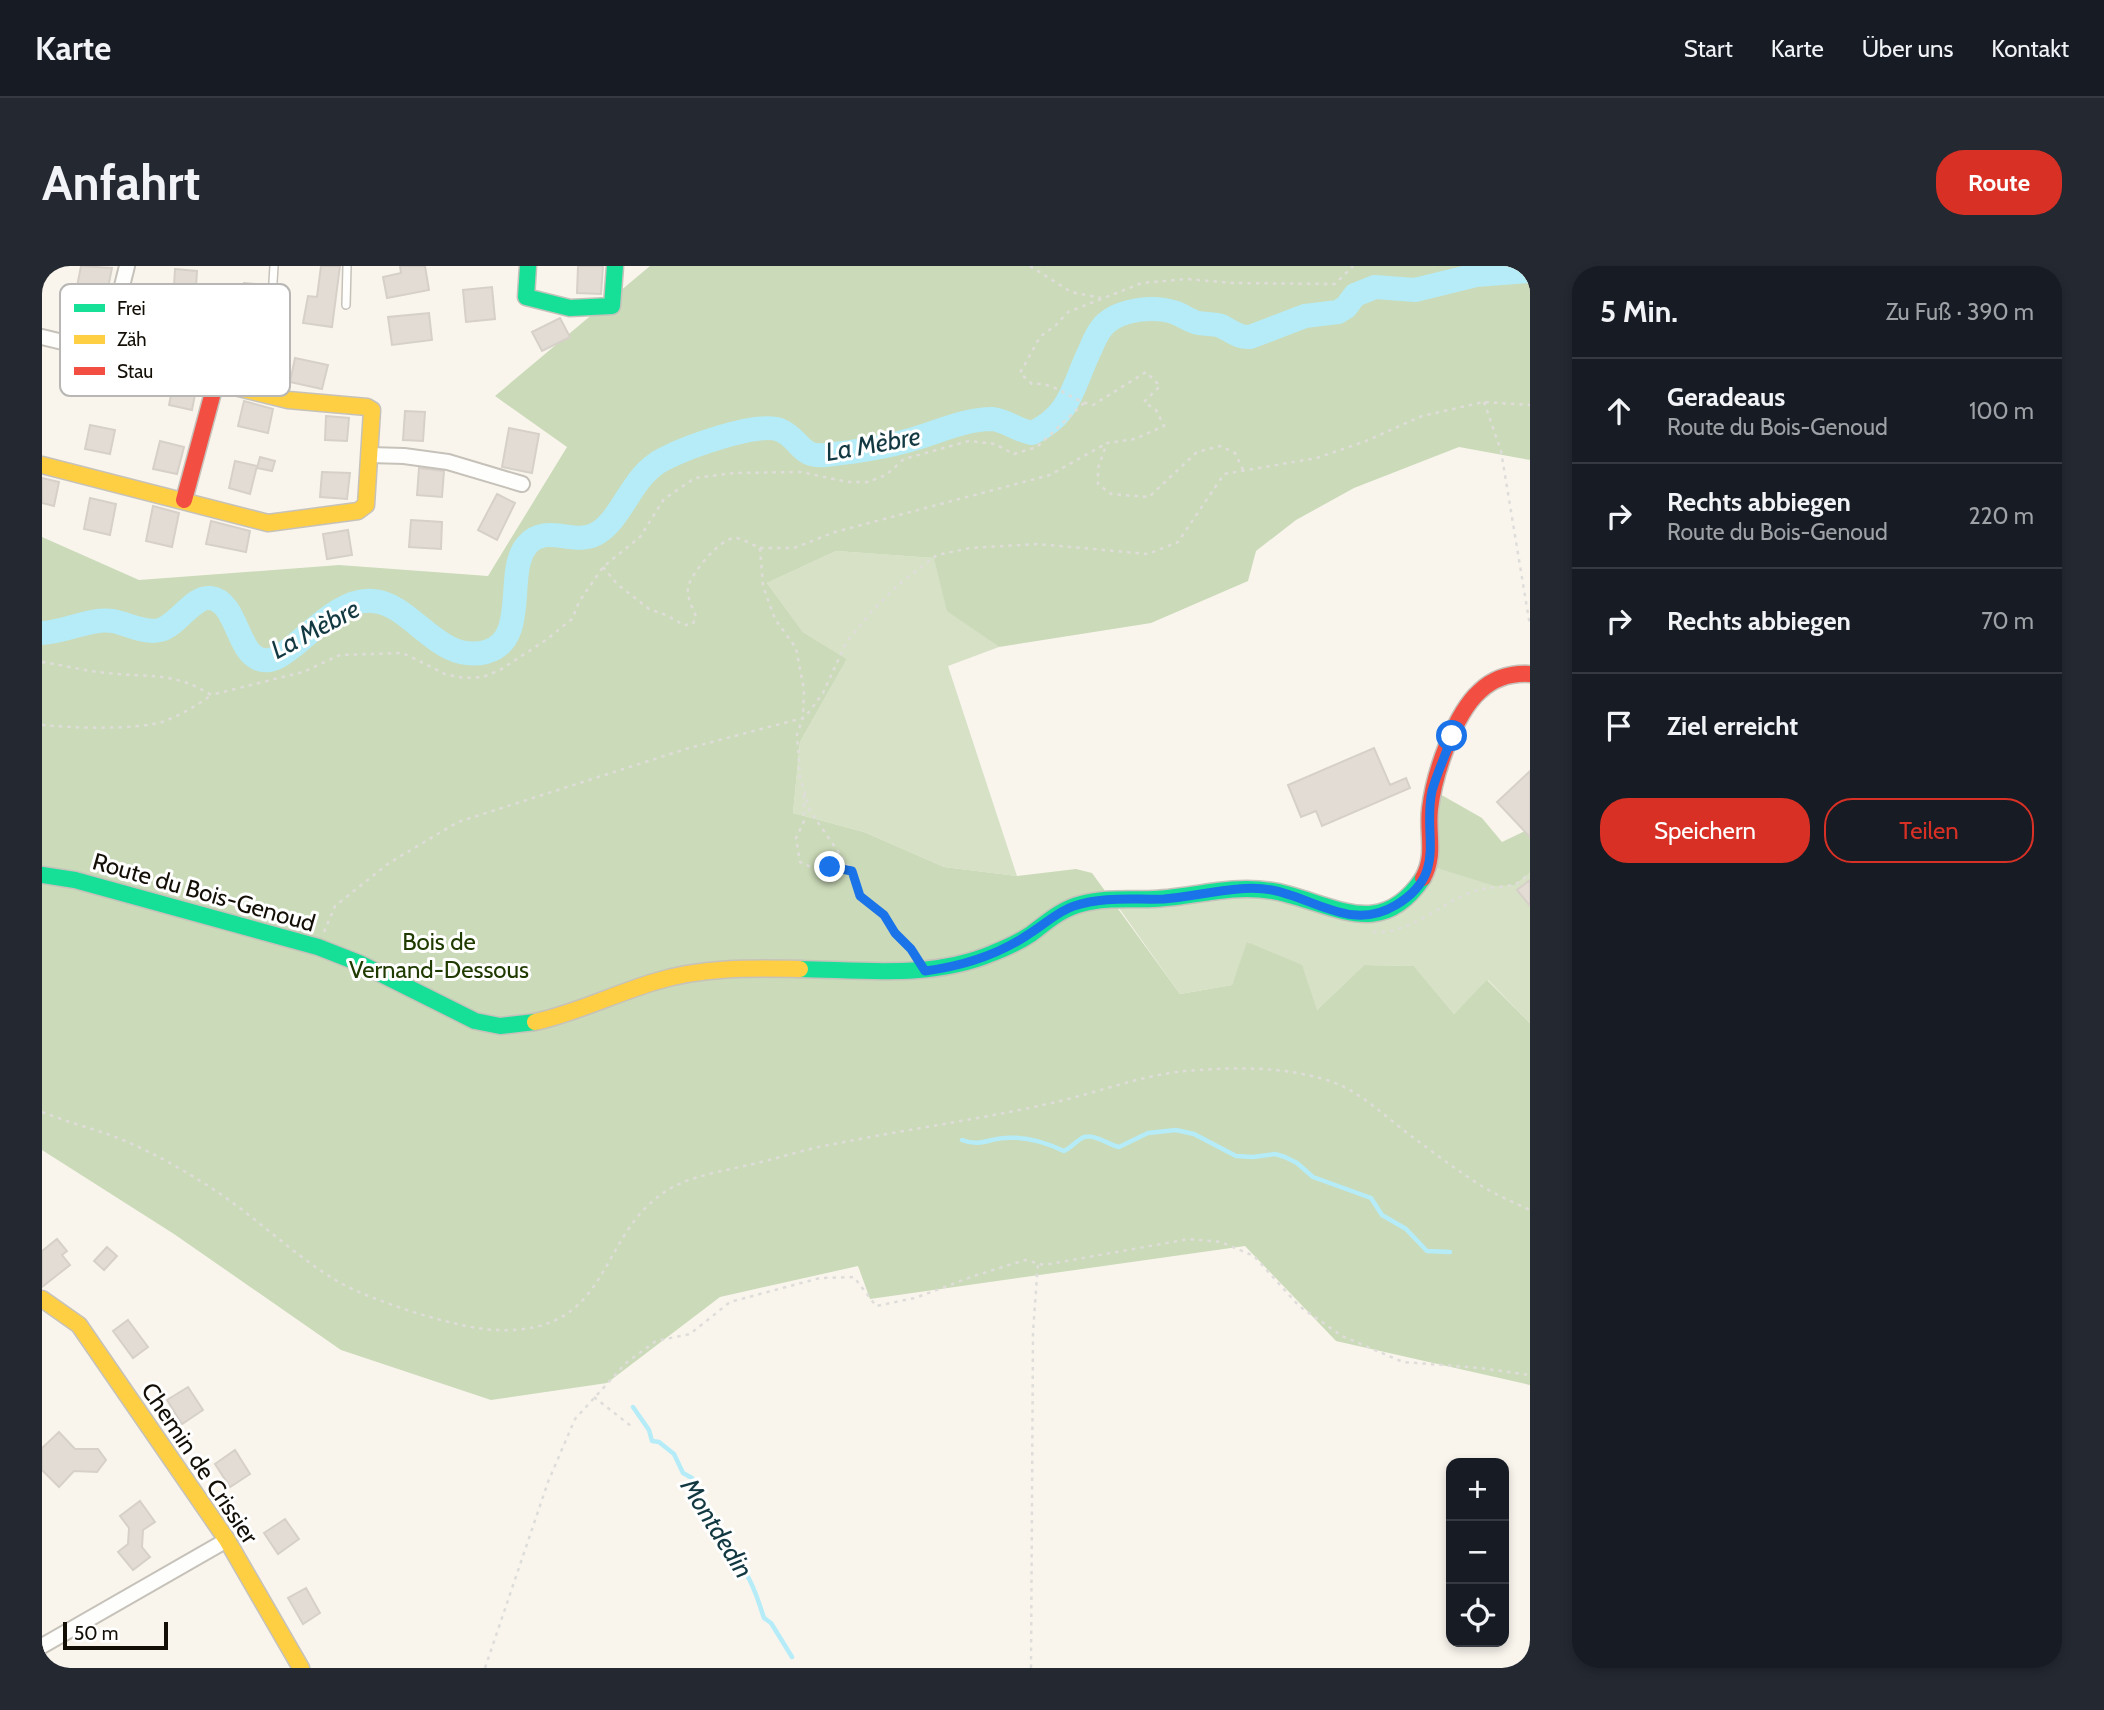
<!DOCTYPE html>
<html lang="de">
<meta charset="utf-8">
<style>
body{margin:0;font-family:Cabin,sans-serif;background:#242831;color:#f1f3f6}
.controls{position:absolute;right:21px;bottom:21px;display:grid;overflow:hidden;border-radius:14px;box-shadow:0 4px 10px #0003}
.controls button{width:63px;height:63px;display:grid;place-items:center;padding:0;border:0;border-bottom:2px solid #363941;background:#171b24;color:#f1f3f6;font:35px sans-serif}
.scale{position:absolute;left:21px;bottom:18px;width:105px;box-sizing:border-box;padding-left:7px;border:4px solid #130f07;border-top:0;font-size:19px;line-height:24px;white-space:nowrap;color:#130f07;-webkit-text-stroke:5px #fff;paint-order:stroke}
.stop{position:absolute;width:21px;height:21px;margin:-16px;border:5px solid #1a73e8;border-radius:50%;background:#fff}
.stop.end{background:#1a73e8;border-color:#fff;box-shadow:0 2px 7px #0008}
.list{margin:0;padding:0;list-style:none}
h2{display:flex;justify-content:space-between;align-items:center;height:91px;margin:0;padding:0 28px;font-size:30px}
h2 small{font-size:23px;font-weight:400;color:#9ea1a6}
.list li{display:grid;grid-template-columns:46px 1fr auto;gap:21px;align-items:center;box-sizing:border-box;height:105px;padding:0 28px;border-top:2px solid #363941}
.list b{display:block;font-size:26px;white-space:nowrap}
.list p{margin:0;font-size:23px;white-space:nowrap;color:#9ea1a6}
.list em{font-size:23px;font-style:normal;color:#9ea1a6}
.actions{display:flex;gap:14px;padding:21px 28px}
.actions a{flex:1;padding:16px 0;border:2px solid #d93025;border-radius:28px;text-align:center;font-size:24px;color:#d93025}
.actions .main{background:#d93025;color:#fff}
.icon{flex:none;width:38px;height:38px;fill:none;stroke:currentColor;stroke-width:2;stroke-linecap:round;stroke-linejoin:round}
.map{position:relative;flex:none;width:1488px;height:1402px;overflow:hidden;border-radius:28px}
header{display:flex;align-items:center;gap:42px;box-sizing:border-box;height:98px;padding:0 35px;background:#171b24;border-bottom:2px solid #363941}
header strong{font-size:33px}
nav{display:flex;gap:38px;margin-inline-start:auto;font-size:24px}
.intro{display:flex;align-items:center;justify-content:space-between;box-sizing:border-box;height:168px;padding:0 42px}
h1{margin:0;font-size:49px}
.button{padding:18px 32px;border-radius:28px;background:#d93025;color:#fff;font-size:24px;font-weight:700}
main{display:flex;gap:42px;padding:0 42px}
aside{flex:1;background:#171b24;border-radius:28px;box-shadow:0 4px 10px #0003}
.map>svg:first-child{display:block}
.green{fill:#d6e1c6}
.forest{fill:#cbdab8}
.lines{fill:none;stroke-linecap:round;stroke-linejoin:round}
.stream{stroke:#b5ecf8;stroke-width:4.5}
.river{stroke:#b5ecf8;stroke-width:24}
.building{fill:#e2dcd5;stroke:#d6d0c9;stroke-width:2}
.lane-casing{stroke:#c6c2ba;stroke-width:10}
.street-casing{stroke:#c6c2ba;stroke-width:18}
.fast-casing{stroke:#c6c2ba;stroke-width:19}
.slow-casing{stroke:#c6c2ba;stroke-width:19}
.jam-casing{stroke:#c6c2ba;stroke-width:19}
.path{stroke:#dfddda;stroke-width:2.5;stroke-dasharray:3.5 5;stroke-linecap:butt}
.lane{stroke:#fefefc;stroke-width:7}
.street{stroke:#fefefc;stroke-width:14}
.fast{stroke:#16e098;stroke-width:16}
.slow{stroke:#ffcf43;stroke-width:16}
.jam{stroke:#f24e42;stroke-width:16}
.route{stroke:#1a73e8;stroke-width:9}
.labels{text-anchor:middle;dominant-baseline:central;stroke-width:6;stroke-linejoin:round;paint-order:stroke}
.street-label{font-size:24px;fill:#130f07;stroke:#fff}
.park-label{font-size:24px;fill:#203b00;stroke:#fff}
.water-label{font-size:26px;font-style:italic;fill:#123841;stroke:#fff}
.key{fill:#fff;stroke:#b8b7b5;stroke-width:2}
.key-label{font-size:19px;fill:#130f07}
</style>
<header>
<strong>Karte</strong>
<nav><a>Start</a><a>Karte</a><a>Über uns</a><a>Kontakt</a></nav>
</header>
<div class="intro"><h1>Anfahrt</h1><a class="button">Route</a></div>
<main>
<div class="map">
<svg width="1488" height="1402" viewBox="0 0 1488 1402">
<rect width="100%" height="100%" fill="#f9f5ed"/>
<!-- green -->
<path class="green" d="M794 285 893 292 906 345 957 381 906 400 975 610 902 601 822 566 751 547 758 476 805 393 761 366 725 317Z
M1392 601 1473 619 1488 607V614L1476 624 1488 641V757L1446 714 1412 748 1372 700 1322 699 1275 744 1206 676 1190 719 1138 728 1074 638 1225 629 1332 655Z"/>
<!-- forest -->
<path class="forest" d="M608 0H1488V194L1417 181 1312 222 1254 254 1214 285 1206 315 1109 357 957 381 905 345 892 292 794 285 725 317 761 366 805 393 758 476 751 547 822 566 902 601 975 610 1034 603 1050 607 1138 728 1190 719 1205 676 1260 699 1275 744 1322 699 1372 700 1412 748 1445 714 1488 757V1119L1294 1075 1203 980 828 1033 816 1000 678 1031 565 1117 449 1134 299 1084 132 968 0 884V271L97 314 297 299 446 310 525 181 453 130Z
M1396 527 1440 552 1460 576 1483 565 1488 571V607L1473 619 1453 620 1392 601Z"/>
<g class="lines">
<!-- stream -->
<path class="stream" d="M920 874C938 881 945 873 963 872 984 870 1003 876 1022 885 1029 882 1035 874 1042 871 1053 868 1067 879 1077 881L1106 867 1134 864 1152 868 1194 890 1211 891 1233 888 1243 891 1255 897 1271 911 1329 932 1340 949 1364 963 1385 985 1408 986
M591 1141 607 1164 610 1175 617 1176 632 1188 641 1207 650 1212 656 1230 668 1244 675 1264 691 1282C690 1294 698 1298 703 1306 713 1321 716 1335 722 1352L729 1357 750 1391"/>
<!-- river -->
<path class="river" d="M0 367C24 366 47 352 71 355 86 358 103 368 118 364 136 359 151 330 168 332 198 335 194 398 227 394 236 393 246 384 253 379 274 362 302 332 331 335 371 338 395 398 444 386 488 374 462 305 485 279 503 257 532 280 554 268 582 252 588 210 622 193 645 181 716 155 738 164 759 173 757 192 784 189 811 186 841 182 868 174 894 167 922 153 950 153 964 154 976 165 990 167 1030 149 1031 118 1049 82 1052 74 1056 66 1062 59 1078 43 1113 39 1134 47 1140 49 1146 54 1153 56 1161 59 1171 57 1179 60 1190 65 1196 72 1208 71L1263 50 1296 46 1304 41 1313 29 1333 21 1373 24 1434 9 1488 5"/>
</g>
<!-- building -->
<path class="building" d="M39 0 70 2 62 42 51 39 46 61 21 55 28 30 33 31Z
M279 0H298L290 61 261 57 266 30 275 31Z
M358 0H383L387 24 345 32 341 11 359 7Z
M536 0H561L559 28 535 27Z
M133 3 155 5 153 38 131 37Z
M202 17 225 19 223 44 200 42Z
M450 21 453 53 424 56 421 24Z
M387 47 390 74 350 79 346 51Z
M518 52 528 71 500 85 490 66Z
M253 92 286 99 280 123 248 116Z
M132 114 155 118 150 144 127 139Z
M202 135 231 143 226 167 196 160Z
M363 145 383 146 381 175 361 174Z
M284 150 307 152 305 175 283 174Z
M48 159 73 164 68 188 43 183Z
M467 162 497 168 490 207 460 201Z
M118 175 142 181 135 208 111 203Z
M218 191 233 195 230 205 215 202Z
M193 195 215 200 208 228 187 222Z
M377 202 402 205 400 231 375 229Z
M280 206 308 207 305 233 278 231Z
M0 212 17 216 12 240 0 237Z
M455 228 473 237 455 274 436 264Z
M48 232 74 238 68 269 42 263Z
M111 240 137 247 130 281 104 275Z
M369 254 400 256 399 283 367 281Z
M169 255 208 265 204 286 164 278Z
M306 264 310 289 285 293 281 268Z
M1332 482 1348 519 1364 512 1368 522 1280 560 1274 545 1259 551 1246 519Z
M1488 505V571L1455 536Z
M1488 614V640L1475 624Z
M15 973 25 985 20 989 28 999 0 1021V985Z
M65 981 75 990 62 1004 52 995Z
M86 1054 106 1081 91 1092 71 1065Z
M146 1121 161 1144 140 1158 125 1134Z
M17 1166 33 1183H56L64 1194 55 1206 32 1205 17 1221 0 1204V1182Z
M193 1184 208 1208 188 1221 173 1198Z
M98 1235 113 1256 101 1264 100 1281 108 1291 91 1304 76 1286 86 1278 87 1262 78 1250Z
M243 1253 257 1273 236 1288 222 1267Z
M264 1322 278 1347 261 1358 246 1332Z"/>
<g class="lines">
<defs>
<path id="lane" d="M304 39 305 0
M228 65 232 0"/>
<path id="street" d="M0 71 100 95
M56 84 76 36 85 0
M328 189 362 190 406 196 480 218
M0 1380 185 1274"/>
<path id="fast" d="M486 0 484 31 528 42 570 40 573 0
M0 609 33 614 276 681 317 697 433 755 458 760 493 756
M758 703C822 704 890 713 951 687 964 682 977 676 989 668 1005 656 1019 643 1039 638 1063 631 1088 634 1112 633 1134 632 1154 628 1176 625 1198 622 1222 622 1244 628 1298 642 1341 672 1381 612"/>
<path id="slow" d="M0 199 226 257 316 245 324 239 330 144 325 141 246 134 193 121
M493 756C534 747 572 728 612 716 659 701 709 702 758 703
M0 1033 37 1059 185 1274 259 1402"/>
<path id="jam" d="M142 234 173 119 179 117 193 121
M1381 612C1394 588 1385 568 1388 543 1392 509 1412 448 1438 425 1452 412 1470 407 1488 408"/>
</defs>
<!-- lane casing -->
<use href="#lane" class="lane-casing"/>
<!-- street casing -->
<use href="#street" class="street-casing"/>
<!-- fast casing -->
<use href="#fast" class="fast-casing"/>
<!-- slow casing -->
<use href="#slow" class="slow-casing"/>
<!-- jam casing -->
<use href="#jam" class="jam-casing"/>
<!-- path -->
<path class="path" d="M988 0 1029 26 1059 32
M1442 136 1459 185 1488 360
M1201 204 1193 187 1178 180 1155 186 1107 231 1069 228 1056 218V202L1065 177 1093 173 1122 160 1114 144 1102 136 1118 120 1104 106 1051 139C1029 135 1013 115 990 118L978 107 998 71 1014 59 1026 46 1100 17 1145 13 1190 17 1293 18 1311 0
M718 282H752L793 266 1008 209 1065 177
M561 301 575 318 607 343 624 349 642 359 651 358 654 350C650 341 643 328 647 318 652 305 678 272 693 272 700 272 711 279 718 282L721 320 733 353 754 382 762 424 761 452 755 468 758 511 768 545 811 607 818 630 842 649 853 667 873 688
M0 396C21 399 43 405 65 407 107 412 131 405 169 429L261 406 298 389 361 387 403 408 422 412 441 411 458 404 504 374 530 353 537 336 561 301 598 271 622 233 653 212 692 207 759 206 806 216H826L844 209 862 193 927 175 953 178 972 188 995 181 1042 137
M0 459C28 462 94 464 120 456 137 450 154 440 168 430
M762 529V555L754 572 758 596 769 601 810 605
M282 666 293 640 347 597 416 556 647 482 761 452 767 446 781 427 804 377 830 345 857 318 895 289 928 282 995 278 1106 288 1136 276 1182 208 1275 192 1324 175 1380 150 1442 136 1488 139
M1331 666C1367 669 1399 637 1432 625 1445 621 1457 622 1470 619 1476 618 1483 611 1488 607
M0 846C23 855 48 862 71 870 102 882 133 899 160 916 208 945 247 986 295 1015 327 1034 416 1063 454 1064 575 1069 552 964 631 921 655 908 693 903 719 896 744 890 768 882 792 878 866 863 941 853 1014 836 1057 826 1100 809 1144 805 1191 801 1239 800 1285 814 1317 824 1341 849 1368 869 1392 887 1417 906 1443 922 1457 930 1473 937 1488 944
M552 1131 589 1160
M443 1402 506 1216 533 1153 584 1097 614 1075 648 1068 688 1036 778 1012 812 1011 834 1040 873 1032 932 1010 983 994 1002 999 1147 973 1179 976 1212 990 1257 1040 1300 1070 1361 1096 1438 1102 1488 1109
M989 1402 991 1066 996 997"/>
<!-- lane -->
<use href="#lane" class="lane"/>
<!-- street -->
<use href="#street" class="street"/>
<!-- fast -->
<use href="#fast" class="fast"/>
<!-- slow -->
<use href="#slow" class="slow"/>
<!-- jam -->
<use href="#jam" class="jam"/>
</g>
<g class="lines">
<!-- route -->
<path class="route" d="M788 601 810 605 818 630 842 649 853 667 869 683 883 705C921 700 956 689 987 668 1002 659 1016 645 1032 640 1061 630 1092 634 1122 633 1147 631 1171 625 1196 623 1213 621 1232 623 1248 629 1285 641 1316 662 1354 639 1407 607 1380 570 1390 525 1395 507 1404 488 1410 470"/>
</g>
<g class="labels">
<!-- street labels -->
<g class="street-label">
<text transform="translate(162 626) rotate(16)">Route du Bois-Genoud</text>
<text transform="translate(158 1197) rotate(56)">Chemin de Crissier</text>
</g>
<!-- park labels -->
<g class="park-label">
<text x="397" y="675">Bois de<tspan x="397" dy="28">Vernand-Dessous</tspan></text>
</g>
<!-- water labels -->
<g class="water-label">
<text transform="translate(831 178) rotate(-10)">La Mèbre</text>
<text transform="translate(273 363) rotate(-28)">La Mèbre</text>
<text transform="translate(675 1262) rotate(58)">Montdedin</text>
</g>
</g>
<!-- legend -->
<rect x="18" y="18" width="230" height="112" rx="10" class="key"/>
<rect x="32" y="38" width="31" height="8" fill="#16e098"/>
<rect x="32" y="69" width="31" height="9" fill="#ffcf43"/>
<rect x="32" y="101" width="31" height="8" fill="#f24e42"/>
<g class="key-label">
<text x="75" y="49">Frei</text>
<text x="75" y="80">Zäh</text>
<text x="75" y="112">Stau</text>
</g>
</svg>
<div class="controls">
<button>+</button>
<button>−</button>
<button><svg class="icon" aria-label="locate" viewBox="0 0 24 24"><circle cx="12" cy="12" r="6"/><path d="M12 2v4M12 18v4M2 12h4M18 12h4"/></svg></button>
</div>
<div class="scale">50 m</div>
<div class="stop" style="left:1410px;top:470px"></div>
<div class="stop end" style="left:788px;top:601px"></div>
</div>
<aside>
<h2>5 Min.<small>Zu Fuß · 390 m</small></h2>
<ul class="list">
<li><svg class="icon" aria-label="ahead" viewBox="0 0 24 24"><path d="M12 20V5M6 11l6-6 6 6"/></svg><div><b>Geradeaus</b><p>Route du Bois-Genoud</p></div><em>100 m</em></li>
<li><svg class="icon" aria-label="right" viewBox="0 0 24 24"><path d="M7 20v-9h11M14 6l5 5-5 5"/></svg><div><b>Rechts abbiegen</b><p>Route du Bois-Genoud</p></div><em>220 m</em></li>
<li><svg class="icon" aria-label="right" viewBox="0 0 24 24"><path d="M7 20v-9h11M14 6l5 5-5 5"/></svg><div><b>Rechts abbiegen</b></div><em>70 m</em></li>
<li><svg class="icon" aria-label="arrive" viewBox="0 0 24 24"><path d="M6 21V4h12l-3 4 3 4H6"/></svg><div><b>Ziel erreicht</b></div></li>
</ul>
<div class="actions"><a class="main">Speichern</a><a>Teilen</a></div>
</aside>
</main>
